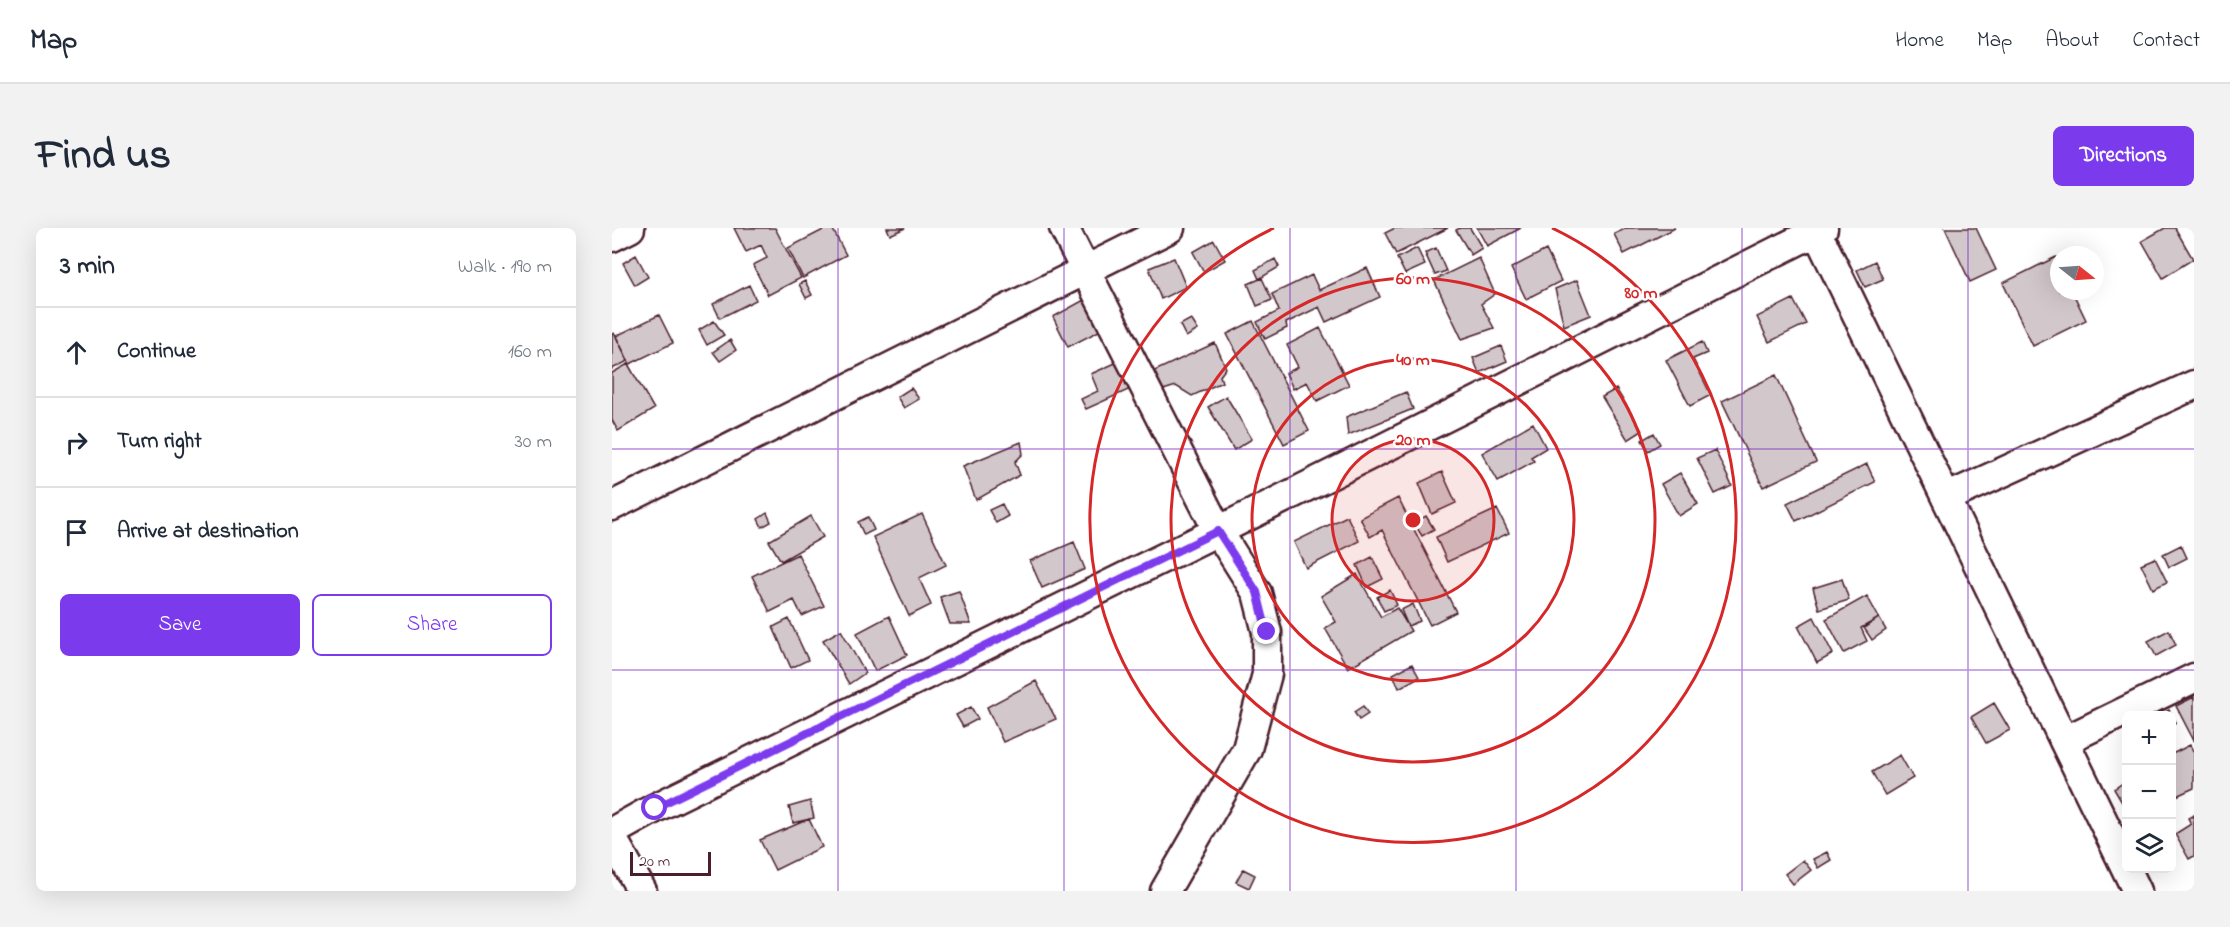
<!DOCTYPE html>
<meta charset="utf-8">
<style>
body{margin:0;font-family:"Indie Flower",sans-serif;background:#f2f2f3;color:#1f2937}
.controls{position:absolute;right:18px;bottom:18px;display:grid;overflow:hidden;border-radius:9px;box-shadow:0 6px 24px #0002}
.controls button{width:54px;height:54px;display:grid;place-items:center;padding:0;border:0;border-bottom:2px solid #e0e1e3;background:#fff;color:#1f2937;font:30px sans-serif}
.compass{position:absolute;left:1438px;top:18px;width:54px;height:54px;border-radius:50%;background:#fff;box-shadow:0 6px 24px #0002;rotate:107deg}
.scale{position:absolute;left:18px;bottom:15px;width:81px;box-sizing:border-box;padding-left:6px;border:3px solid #4a1f2b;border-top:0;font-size:16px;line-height:21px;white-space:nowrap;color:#4a1f2b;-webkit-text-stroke:4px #fff;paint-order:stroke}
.stop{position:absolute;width:18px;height:18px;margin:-14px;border:4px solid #7c3aed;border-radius:50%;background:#fff}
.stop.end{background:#7c3aed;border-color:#fff;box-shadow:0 2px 6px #0008}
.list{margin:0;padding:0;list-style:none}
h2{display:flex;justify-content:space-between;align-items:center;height:78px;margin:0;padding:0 24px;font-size:26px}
h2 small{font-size:20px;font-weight:400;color:#747a83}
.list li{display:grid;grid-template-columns:39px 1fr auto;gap:18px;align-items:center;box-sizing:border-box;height:90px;padding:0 24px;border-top:2px solid #e0e1e3}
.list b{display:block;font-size:22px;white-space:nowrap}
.list em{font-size:20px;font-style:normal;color:#747a83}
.actions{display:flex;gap:12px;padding:18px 24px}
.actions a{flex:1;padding:14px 0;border:2px solid #7c3aed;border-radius:9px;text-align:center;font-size:21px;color:#7c3aed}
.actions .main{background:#7c3aed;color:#fff}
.icon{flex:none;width:33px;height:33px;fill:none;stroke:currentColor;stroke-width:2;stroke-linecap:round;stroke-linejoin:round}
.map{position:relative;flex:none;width:1582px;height:663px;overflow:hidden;border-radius:9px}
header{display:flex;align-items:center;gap:36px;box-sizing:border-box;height:84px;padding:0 30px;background:#fff;border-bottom:2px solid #e0e1e3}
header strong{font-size:28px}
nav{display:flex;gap:33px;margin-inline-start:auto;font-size:21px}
.intro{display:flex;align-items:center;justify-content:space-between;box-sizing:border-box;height:144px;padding:0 36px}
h1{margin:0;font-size:42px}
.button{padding:15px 27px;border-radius:9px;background:#7c3aed;color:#fff;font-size:21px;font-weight:700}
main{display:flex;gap:36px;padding:0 36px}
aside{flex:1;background:#fff;border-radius:9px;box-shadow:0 6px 24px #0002}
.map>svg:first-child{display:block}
.building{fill:#d2c7cb;stroke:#4a1f2b;stroke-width:1.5}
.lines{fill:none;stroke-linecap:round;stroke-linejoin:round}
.street-casing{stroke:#4a1f2b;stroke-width:33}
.street{stroke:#fff;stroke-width:28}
.route{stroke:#7c3aed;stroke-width:8}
.grid{fill:none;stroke:#7b2cbf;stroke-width:1.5;stroke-opacity:0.55}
.ring{fill:none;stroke:#d62828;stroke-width:3}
.centre{fill:#d62828;stroke:#fff;stroke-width:3}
.ring-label{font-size:18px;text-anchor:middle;font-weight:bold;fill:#d62828;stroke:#fff;stroke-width:5;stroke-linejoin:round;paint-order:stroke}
</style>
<header>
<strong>Map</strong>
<nav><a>Home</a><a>Map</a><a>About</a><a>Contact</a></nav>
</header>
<div class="intro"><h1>Find us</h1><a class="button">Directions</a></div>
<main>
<aside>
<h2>3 min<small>Walk · 190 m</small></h2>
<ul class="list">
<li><svg class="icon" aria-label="ahead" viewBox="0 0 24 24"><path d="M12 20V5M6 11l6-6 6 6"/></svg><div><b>Continue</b></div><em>160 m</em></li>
<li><svg class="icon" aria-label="right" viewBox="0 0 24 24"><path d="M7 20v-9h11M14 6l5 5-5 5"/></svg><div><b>Turn right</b></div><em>30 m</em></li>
<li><svg class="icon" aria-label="arrive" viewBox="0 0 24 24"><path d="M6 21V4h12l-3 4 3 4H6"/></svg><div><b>Arrive at destination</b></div></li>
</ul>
<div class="actions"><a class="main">Save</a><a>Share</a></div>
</aside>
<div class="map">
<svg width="1582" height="663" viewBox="0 0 1582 663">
<rect width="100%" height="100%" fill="#fff"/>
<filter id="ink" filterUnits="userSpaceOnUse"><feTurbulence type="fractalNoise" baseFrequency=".0167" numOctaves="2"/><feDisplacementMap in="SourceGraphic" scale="12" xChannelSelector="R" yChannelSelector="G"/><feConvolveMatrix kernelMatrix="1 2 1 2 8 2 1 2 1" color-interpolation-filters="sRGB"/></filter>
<g filter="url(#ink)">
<!-- building -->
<path class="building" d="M122 0H163L189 50 156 67 141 37 155 30 149 17 134 24Z
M215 0H220L234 27 191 50 176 20Z
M275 0H293L278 7Z
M783 0H836L784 26 773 5Z
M848 0H858L870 20 859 27 844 2Z
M865 0H909L875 18Z
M1015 0H1063L1012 26 1002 6Z
M1333 0H1364L1384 42 1358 54Z
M1553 0H1563L1581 31 1551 50 1530 13Z
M602 12 613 32 592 44 581 24Z
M805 20 813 37 793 46 785 30Z
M824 20 834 43 823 47 813 25Z
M934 22 949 53 914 71 899 40Z
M24 27 36 49 23 57 11 35Z
M1444 29 1447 35V63H1460L1474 92 1421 118 1391 55Z
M562 30 574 59 549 71 537 40Z
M867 30 883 66 869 76 882 100 850 111 822 52Z
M663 31 667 39 647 51 643 42Z
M1263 33 1271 51 1253 59 1245 42Z
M755 40 768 69 714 94 707 79 674 95 675 100 653 111 645 94 667 83 660 66 700 47 707 62Z
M650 50 660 72 645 78 636 56Z
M965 52 979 87 952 98 943 61Z
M193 53 200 67 194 70 187 56Z
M137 57 144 72 108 90 101 76Z
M1181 71 1194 96 1157 114 1145 89Z
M472 72 487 103 456 119 441 89Z
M47 87 61 115 18 136 4 108Z
M579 91 586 102 574 109 568 97Z
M102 93 112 107 95 117 87 102Z
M641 93 697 203 672 216 615 106Z
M708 100 737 157 705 173 695 154 681 161 674 145 686 139 675 117Z
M2 105 16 133 0 141V106Z
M118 112 124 122 108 133 101 124Z
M1090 114 1095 125 1081 131 1099 167 1078 178 1054 132Z
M603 115 614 140 608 148 610 154 580 168 564 158 548 163 536 146Z
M889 118 895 133 867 145 861 130Z
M510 132 523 159 474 181 469 171 486 163 479 146Z
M16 136 42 181 6 203 0 192V145Z
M1164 147 1204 234 1151 259 1110 173Z
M299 160 307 171 292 180 285 169Z
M1004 161 1030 203 1016 212 990 169Z
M794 164 801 181 736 207 734 189Z
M614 168 640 211 622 222 596 179Z
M921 195 934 220 919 229 922 233 886 253 870 225Z
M1042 205 1048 216 1036 223 1030 212Z
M409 214 411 226 403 234 408 247 364 272 351 238Z
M1103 222 1120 258 1103 266 1085 230Z
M1255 236 1263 254 1184 293 1175 275Z
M830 244 844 275 820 286 807 255Z
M1068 245 1086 276 1067 288 1049 256Z
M786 270 844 384 818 397 770 302 758 309 748 290Z
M390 276 396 288 384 295 377 282Z
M885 281 897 305 835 334 824 309Z
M155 285 159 294 150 299 146 291Z
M310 286 334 337 307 350 319 377 297 388 261 309Z
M199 288 211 309 169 333 157 313Z
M735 288 747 313 694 340 682 314Z
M814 288 822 301 810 308 802 295Z
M256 289 262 302 252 307 246 294Z
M462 314 473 341 430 360 418 333Z
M1569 317 1575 330 1557 339 1551 326Z
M186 326 212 378 190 388 182 372 158 384 140 348Z
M760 329 771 351 755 359 745 337Z
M1543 330 1555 354 1541 361 1529 336Z
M745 346 769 389 785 380 799 403 736 440 713 400 724 394 709 368Z
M1230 351 1237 372 1207 381 1201 360Z
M778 362 785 377 772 383 765 369Z
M347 363 359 396H338L328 369Z
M1255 368 1267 390 1249 400 1255 413 1232 425 1214 391Z
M801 376 808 393 796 398 789 382Z
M277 388 295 427 263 443 245 405Z
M1202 389 1221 426 1205 435 1186 398Z
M1267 390 1274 402 1260 412 1252 400Z
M177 391 196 432 179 440 161 399Z
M229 402 253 445 237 456 211 412Z
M1557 402 1564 417 1544 428 1536 413Z
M800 436 807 449 787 460 781 446Z
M424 453 444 491 391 514 375 479Z
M1582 469V513L1564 478Z
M1382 475 1398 502 1374 515 1359 489Z
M751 478 756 486 747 492 742 484Z
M359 479 366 491 351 499 344 487Z
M1557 482 1564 494 1560 497V488H1547Z
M1578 517 1582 525V560L1560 570V526Z
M1288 527 1301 550 1273 567 1260 544Z
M1514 553V581L1502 561Z
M198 573 202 590 181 595 177 579Z
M1582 587V628L1577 631 1563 606 1579 596 1576 590Z
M197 591 210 619 163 642 148 612Z
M1215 624 1219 632 1206 640 1201 631Z
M1191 632 1199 642 1181 656 1173 646Z
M631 641 643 647 637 660 624 654Z"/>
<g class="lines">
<defs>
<path id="street" d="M452 0 606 303 645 365 655 404V446L635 521 553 663
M1203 0 1525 663
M0 9 18 0
M1334 270 1582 157
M0 278 558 0
M1452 513 1582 450
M0 604 43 580 606 303 1211 0
M0 610 30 663"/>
</defs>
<!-- street casing -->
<use href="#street" class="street-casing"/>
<!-- street -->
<use href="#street" class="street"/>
</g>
</g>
<g class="lines" filter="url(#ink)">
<!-- route -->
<path class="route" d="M43 580 606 303 645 364 655 404"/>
</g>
<!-- grid -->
<path class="grid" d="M226 0V663M452 0V663M678 0V663M904 0V663M1130 0V663M1356 0V663M0 221H1582M0 442H1582"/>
<!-- distance rings -->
<circle cx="801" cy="292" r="81" fill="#d62828" fill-opacity=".12"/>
<g class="ring">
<circle cx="801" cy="292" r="81"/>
<circle cx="801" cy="292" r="161"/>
<circle cx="801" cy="292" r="242"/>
<path d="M940 0A323 323 0 1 1 662 0"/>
</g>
<circle cx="801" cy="292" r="9" class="centre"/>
<g class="ring-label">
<text x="801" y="56">60 m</text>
<text x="1029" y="70">80 m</text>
<text x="801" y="137">40 m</text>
<text x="801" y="217">20 m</text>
</g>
</svg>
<div class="controls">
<button>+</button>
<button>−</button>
<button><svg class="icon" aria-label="layers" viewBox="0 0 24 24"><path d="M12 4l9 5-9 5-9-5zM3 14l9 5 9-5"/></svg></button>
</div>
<svg class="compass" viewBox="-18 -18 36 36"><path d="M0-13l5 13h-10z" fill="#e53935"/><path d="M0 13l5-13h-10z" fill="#747a83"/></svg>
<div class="scale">20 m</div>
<div class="stop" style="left:43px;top:580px"></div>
<div class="stop end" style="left:655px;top:404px"></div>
</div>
</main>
